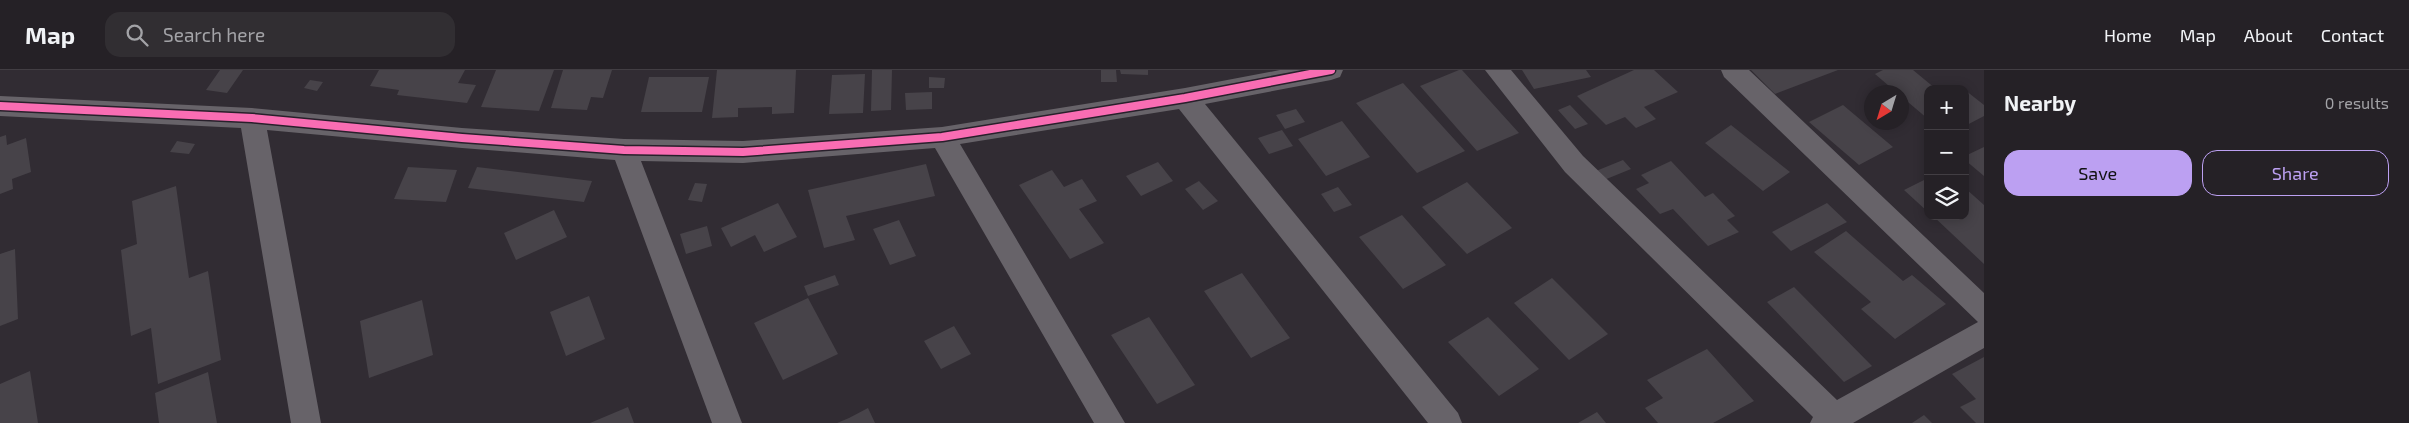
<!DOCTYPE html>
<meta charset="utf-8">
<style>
body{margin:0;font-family:"Exo 2",sans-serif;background:#312e32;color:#f1f3f6}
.controls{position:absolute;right:15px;top:15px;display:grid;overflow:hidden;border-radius:10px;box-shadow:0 2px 12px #0003}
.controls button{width:45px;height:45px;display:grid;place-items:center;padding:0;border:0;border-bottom:1px solid #423e43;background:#252126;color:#f1f3f6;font:25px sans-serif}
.compass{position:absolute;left:1864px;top:15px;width:45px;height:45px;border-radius:50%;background:#252126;box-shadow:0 2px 12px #0003;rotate:218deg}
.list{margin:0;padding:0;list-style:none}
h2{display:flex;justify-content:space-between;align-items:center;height:65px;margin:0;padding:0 20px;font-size:21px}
h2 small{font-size:16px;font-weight:400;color:#a3a3a7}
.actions{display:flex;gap:10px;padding:15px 20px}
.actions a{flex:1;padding:11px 0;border:1px solid #bca0f2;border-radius:15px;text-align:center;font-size:18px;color:#bca0f2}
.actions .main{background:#bca0f2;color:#111}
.icon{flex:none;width:28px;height:28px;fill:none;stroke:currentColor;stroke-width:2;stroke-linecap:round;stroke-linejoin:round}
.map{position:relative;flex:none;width:1984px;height:353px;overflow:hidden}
header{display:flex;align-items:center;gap:30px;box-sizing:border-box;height:70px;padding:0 25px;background:#252126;border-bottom:1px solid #423e43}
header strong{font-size:24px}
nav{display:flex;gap:28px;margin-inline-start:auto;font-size:18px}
.search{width:350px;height:45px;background:#312e32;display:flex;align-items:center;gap:12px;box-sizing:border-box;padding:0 18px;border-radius:15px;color:#a3a3a7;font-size:19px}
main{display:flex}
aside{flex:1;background:#252126}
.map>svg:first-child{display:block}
.building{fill:#474349}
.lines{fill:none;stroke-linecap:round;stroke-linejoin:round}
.minor{fill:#676369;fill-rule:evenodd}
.cycleway-casing{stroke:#28202b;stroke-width:11}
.cycleway{stroke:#f96db3;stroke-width:8}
</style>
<header>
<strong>Map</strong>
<div class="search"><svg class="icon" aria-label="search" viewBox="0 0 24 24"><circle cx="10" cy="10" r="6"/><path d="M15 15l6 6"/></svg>Search here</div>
<nav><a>Home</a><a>Map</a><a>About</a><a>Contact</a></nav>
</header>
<main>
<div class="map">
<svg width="1984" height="353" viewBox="0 0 1984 353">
<rect width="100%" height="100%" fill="#312c33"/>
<!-- building -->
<path class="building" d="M220 0H243L227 23 206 20Z
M379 0H465L458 13 476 15 467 33 397 25 399 20 370 16Z
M496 0H554L539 41 481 37Z
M563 0H612L603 28 591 27 587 40 551 38Z
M717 0H796L794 43 772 44V37L738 38V47L712 48Z
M872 0H892L891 40 871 41Z
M1101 0H1116L1117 12H1101Z
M1120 0H1148V5L1121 4Z
M1459 0H1462L1519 63 1477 81 1420 16Z
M1522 0H1586L1591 7 1534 19Z
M1634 0H1654L1678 22 1644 37 1656 49 1636 58 1625 47 1606 55 1577 26Z
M1751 0H1838L1775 24Z
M1883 0H1913L1936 19H1928V49L1902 27V22H1896L1875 4Z
M865 4 863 43 829 44 832 5Z
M649 7H709L702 42H641Z
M929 7 945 8 944 18H929Z
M310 10 323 12 317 21 304 18Z
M1403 13 1465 81 1417 103 1356 33Z
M1965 20 1984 35V46L1965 56Z
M932 22V39L906 40 905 23Z
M1570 35 1588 54 1575 59 1558 40Z
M1843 35 1893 77 1859 95 1809 52Z
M1296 39 1305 52 1285 59 1276 45Z
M1342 51 1370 87 1326 106 1298 69Z
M1731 55 1790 102 1763 121 1705 73Z
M1282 60 1293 76 1269 84 1258 68Z
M6 65 7 75 26 68 31 102 12 109 13 119 0 124V67Z
M177 71 195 74 189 84 170 82Z
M1984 77V106L1965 90V86Z
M1623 90 1631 99 1604 110 1596 101Z
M1671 91 1705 127 1713 123 1735 146 1727 150 1739 162 1708 176 1673 139 1660 144 1636 119 1649 113 1641 105Z
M1158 92 1173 111 1141 126 1126 106Z
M926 94 935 126 846 146 855 170 824 178 808 120Z
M408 97 457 100 446 132 394 129Z
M477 97 592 111 584 132 468 118Z
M1052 100 1064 117 1082 109 1097 131 1079 139 1104 173 1070 189 1019 115Z
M1928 108V142L1904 120Z
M1199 111 1218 131 1203 140 1185 119Z
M1467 112 1512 158 1467 184 1422 137Z
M695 113 707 114 702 132 688 130Z
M176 116 189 208 208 201 221 290 158 314 151 258 131 266 121 180 137 174 132 131Z
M1338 117 1352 135 1334 142 1321 124Z
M1965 118 1984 135V194L1933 146H1965Z
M778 133 797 167 764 182 755 165 731 177 721 158Z
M1827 133 1847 152 1791 181 1772 162Z
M554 140 567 167 516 190 504 163Z
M1402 145 1446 195 1403 219 1359 167Z
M899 150 916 186 890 195 873 159Z
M707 156 712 176 686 184 680 164Z
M1846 161 1903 211 1912 205 1946 234 1895 269 1861 239 1871 232 1814 182Z
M15 179 18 249 0 256V184Z
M1242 203 1290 268 1251 288 1204 221Z
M835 205 839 215 808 226 804 216Z
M1552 208 1608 264 1569 290 1514 233Z
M1794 217 1872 296 1844 312 1767 232Z
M589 226 605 269 566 286 550 242Z
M808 228 838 284 783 310 754 253Z
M422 230 433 285 369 308 360 251Z
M1149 247 1195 315 1157 334 1111 265Z
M1488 247 1539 299 1499 326 1448 272Z
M954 256 971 284 941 299 924 271Z
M1707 279 1754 331 1713 353H1658L1645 338 1663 328 1647 310Z
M1984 287V353H1976L1960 337 1976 329 1952 304Z
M30 301 38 353H0V314Z
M208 302 217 353H159L155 323Z
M628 337 634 353H590Z
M868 338 875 353H837L849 348Z
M1597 342 1606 353H1578Z
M1924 345 1932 353H1912Z"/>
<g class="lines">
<!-- minor -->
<path class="minor" d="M1280 0H1343L1340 7 1331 10 1205 34 1458 343 1462 353H1428L1179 39 960 74 1125 353H1094L935 78 743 93 641 91 742 353H712L615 90 462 78 267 60 321 353H291L241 58 0 46V26L252 38 462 58 624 69 743 71 942 57 1185 18Z
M1485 0H1511L1583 86 1837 330 1978 252 1724 7 1721 0H1749L1984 223V278L1853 353H1810L1813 347 1565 102Z"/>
<defs>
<path id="cycleway" d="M0 36 252 48 462 68 624 80 743 82 942 67 1185 28 1331 0"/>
</defs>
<!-- cycleway casing -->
<use href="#cycleway" class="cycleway-casing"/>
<!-- cycleway -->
<use href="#cycleway" class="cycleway"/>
</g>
</svg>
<div class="controls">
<button>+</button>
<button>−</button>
<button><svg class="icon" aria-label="layers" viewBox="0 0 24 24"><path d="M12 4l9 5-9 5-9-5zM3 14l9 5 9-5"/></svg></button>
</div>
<svg class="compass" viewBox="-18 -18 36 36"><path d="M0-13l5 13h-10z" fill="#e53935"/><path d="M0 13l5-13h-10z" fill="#a3a3a7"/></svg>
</div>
<aside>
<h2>Nearby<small>0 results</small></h2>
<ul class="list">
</ul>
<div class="actions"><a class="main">Save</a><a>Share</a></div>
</aside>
</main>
